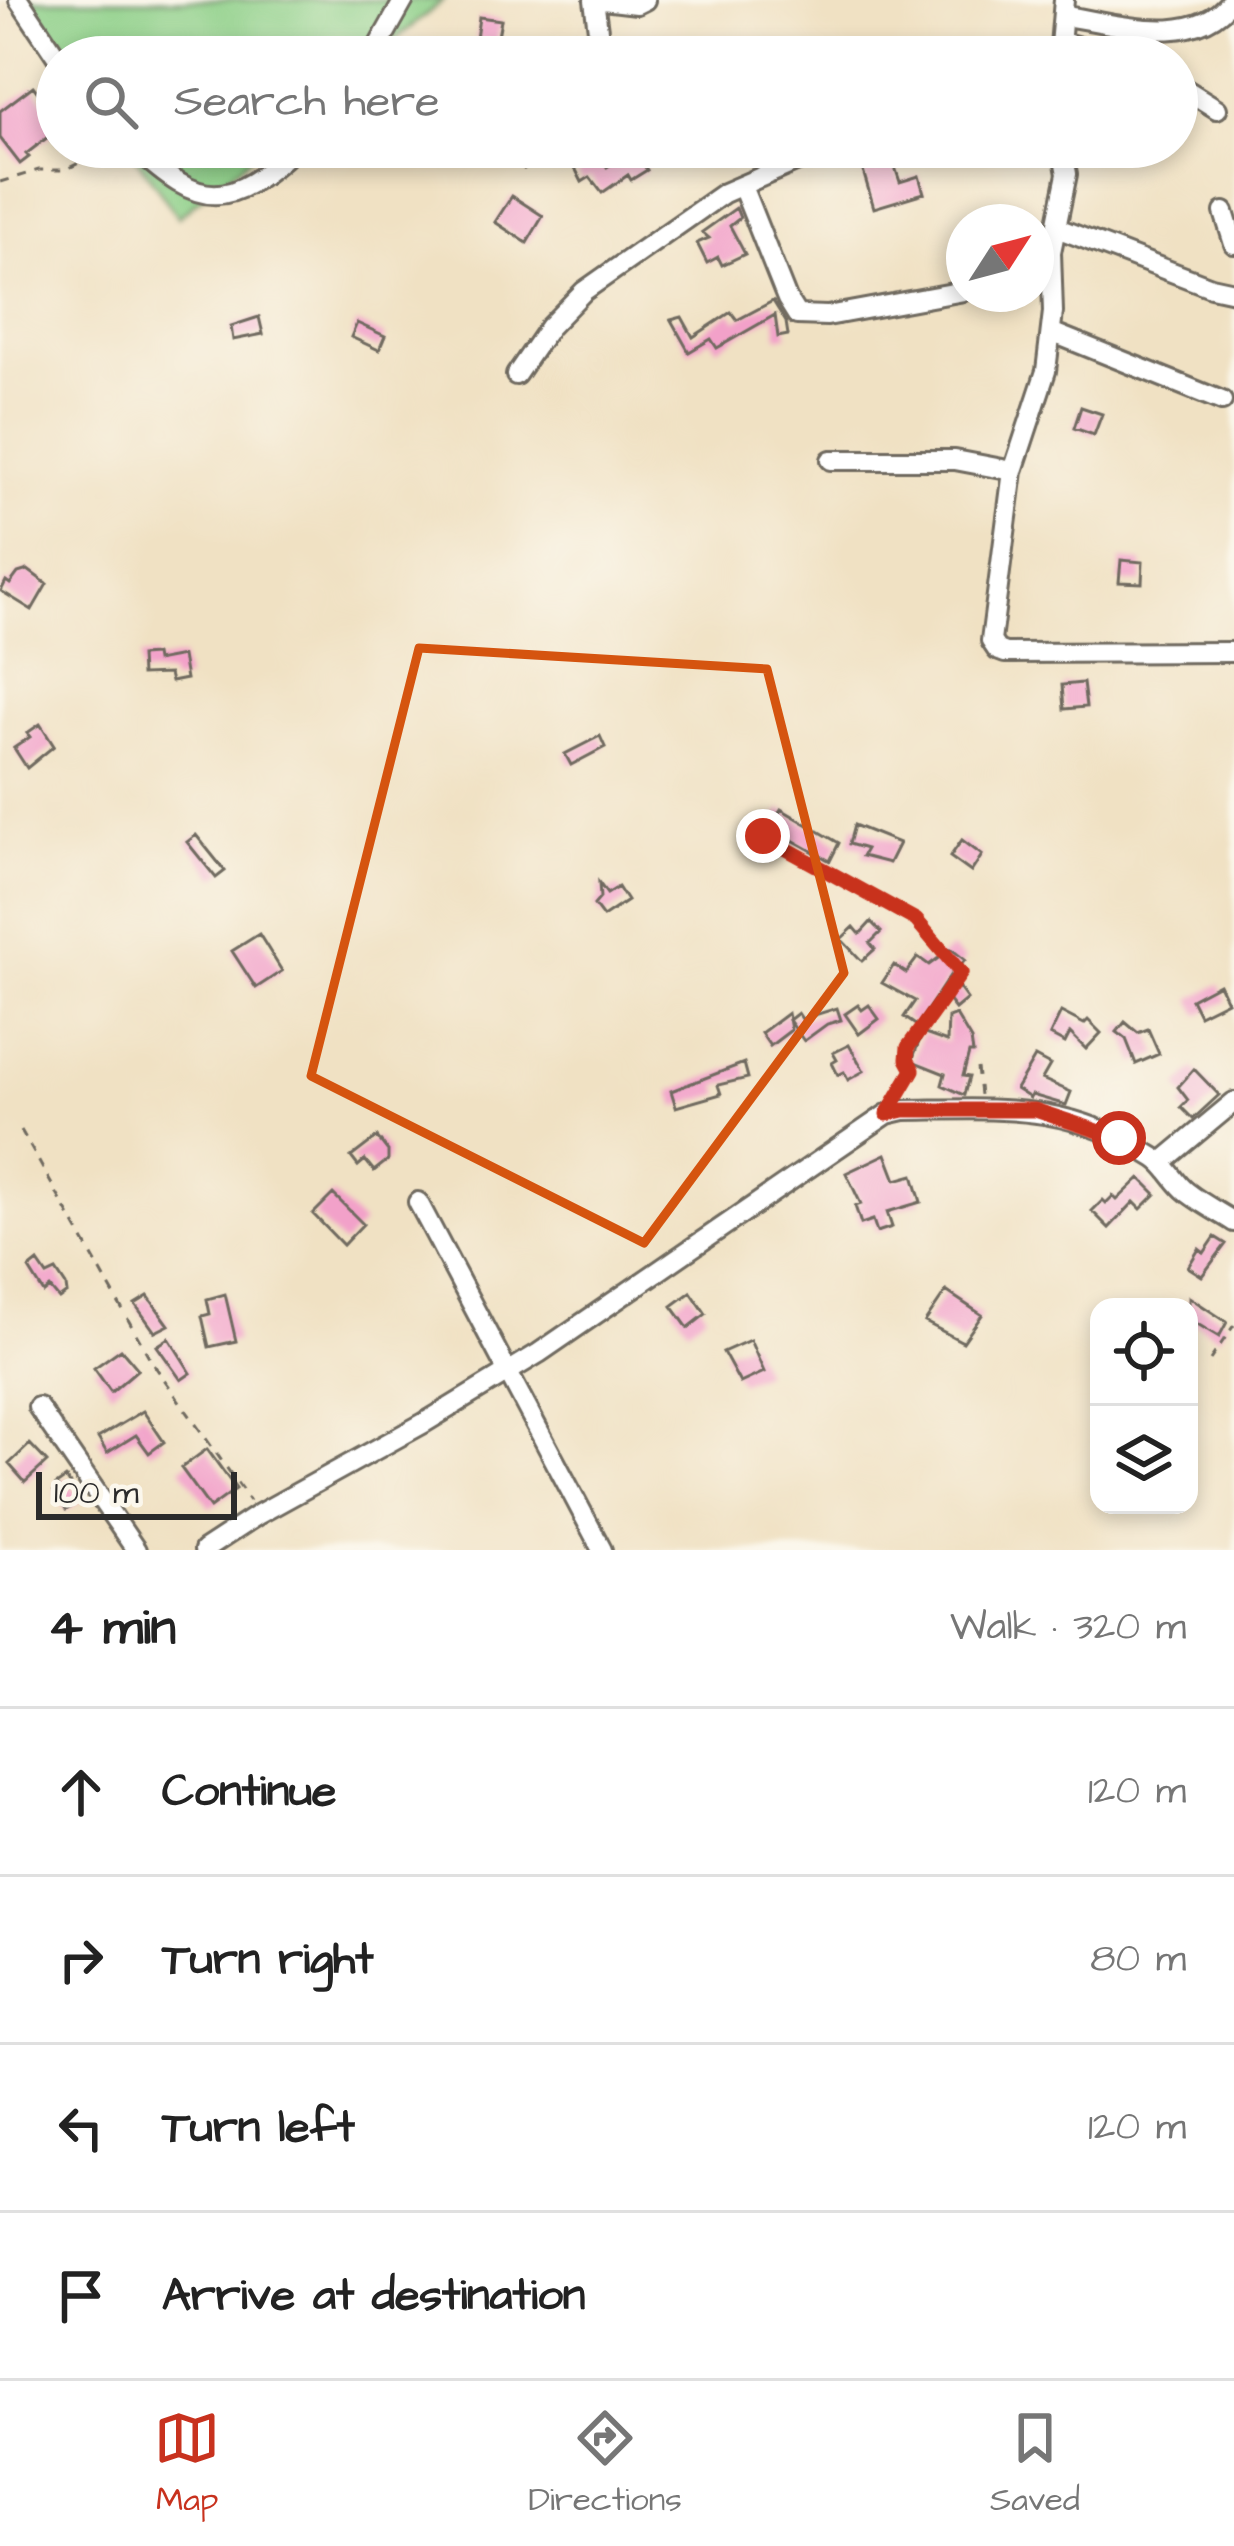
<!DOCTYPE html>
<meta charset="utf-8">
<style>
body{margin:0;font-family:"Architects Daughter",sans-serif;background:#f6f6f6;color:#222}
.controls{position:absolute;right:36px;bottom:36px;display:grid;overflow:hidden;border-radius:24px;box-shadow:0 6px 18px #0003}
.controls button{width:108px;height:108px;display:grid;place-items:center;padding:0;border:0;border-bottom:3px solid #e0e0e0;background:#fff;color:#222;font:60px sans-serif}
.compass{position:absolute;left:946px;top:204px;width:108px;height:108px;border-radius:50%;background:#fff;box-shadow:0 6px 18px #0003;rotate:54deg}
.scale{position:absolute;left:36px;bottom:30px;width:201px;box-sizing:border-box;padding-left:12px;border:6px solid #2b2b2b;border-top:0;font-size:33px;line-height:42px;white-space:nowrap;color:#2b2b2b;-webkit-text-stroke:9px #fbf7ec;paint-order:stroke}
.stop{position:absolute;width:36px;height:36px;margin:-27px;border:9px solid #c8321e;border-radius:50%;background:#fff}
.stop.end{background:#c8321e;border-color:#fff;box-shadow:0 3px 12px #0008}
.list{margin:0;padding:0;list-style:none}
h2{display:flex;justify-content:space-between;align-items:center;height:156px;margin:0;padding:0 48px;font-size:51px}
h2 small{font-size:39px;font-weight:400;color:#767676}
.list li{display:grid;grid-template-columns:78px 1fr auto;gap:36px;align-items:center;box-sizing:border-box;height:168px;padding:0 48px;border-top:3px solid #e0e0e0}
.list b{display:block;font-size:45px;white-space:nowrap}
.list em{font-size:39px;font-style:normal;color:#767676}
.icon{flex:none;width:66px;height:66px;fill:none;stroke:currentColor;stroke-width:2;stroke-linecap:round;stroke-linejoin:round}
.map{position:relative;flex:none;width:1234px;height:1550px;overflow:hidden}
.search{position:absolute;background:#fff;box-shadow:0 6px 18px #0003;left:36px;right:36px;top:36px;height:132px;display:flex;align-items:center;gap:30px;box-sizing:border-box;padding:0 42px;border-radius:66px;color:#767676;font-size:45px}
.sheet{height:828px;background:#fff}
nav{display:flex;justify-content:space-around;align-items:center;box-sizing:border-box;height:168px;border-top:3px solid #e0e0e0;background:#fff;font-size:33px;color:#767676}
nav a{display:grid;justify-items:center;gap:6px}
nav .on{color:#c8321e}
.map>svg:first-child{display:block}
.green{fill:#8ccf87;stroke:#5c7d59;stroke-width:3}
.building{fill:#f2a1c9}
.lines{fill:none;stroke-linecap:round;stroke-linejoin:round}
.minor-casing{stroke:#706b60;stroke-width:24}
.path{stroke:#706b60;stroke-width:3;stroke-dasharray:9 9;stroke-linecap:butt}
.minor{stroke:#fff;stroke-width:18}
.route{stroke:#c8321e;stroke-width:15}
.marked{fill:none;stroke:#d5540f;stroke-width:9;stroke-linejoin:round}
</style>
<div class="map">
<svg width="1234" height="1550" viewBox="0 0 1234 1550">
<rect width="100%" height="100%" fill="#fbf7ec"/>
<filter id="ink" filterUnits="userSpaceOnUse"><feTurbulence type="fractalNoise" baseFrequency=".00833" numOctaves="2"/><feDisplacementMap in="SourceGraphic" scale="24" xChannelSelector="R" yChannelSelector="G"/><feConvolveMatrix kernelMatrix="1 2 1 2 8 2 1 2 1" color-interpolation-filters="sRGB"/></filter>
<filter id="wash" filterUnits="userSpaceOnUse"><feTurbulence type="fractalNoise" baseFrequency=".004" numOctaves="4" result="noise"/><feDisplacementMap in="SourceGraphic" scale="48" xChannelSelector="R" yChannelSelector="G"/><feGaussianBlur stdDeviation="2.7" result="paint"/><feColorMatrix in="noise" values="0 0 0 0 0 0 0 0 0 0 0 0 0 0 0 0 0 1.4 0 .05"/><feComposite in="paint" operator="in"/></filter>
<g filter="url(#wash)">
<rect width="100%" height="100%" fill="#f0e1c3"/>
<!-- green -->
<path class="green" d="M27 0H444L374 57H67Z
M129 147H263L178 217Z"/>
<g id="blocks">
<!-- building -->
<path class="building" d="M479 17 501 20 497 42 476 39Z
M33 86 57 117V130L26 154 29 157 20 164 0 138V111Z
M507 147H552L524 169Z
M596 148 607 167 634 150 647 170 631 180 628 175 602 193 590 177 582 182 572 162Z
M893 161 900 182 919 176 924 193 874 208 863 171 874 162Z
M512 196 543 216 527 243 495 222Z
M736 208 740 218 730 226 745 254 722 265 718 257 707 263 697 243 709 238 702 232Z
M773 301 786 322 788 335 778 337 775 315 717 348 711 339 689 352 671 320 682 317 693 337 731 312 737 320Z
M259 317 263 334 233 340 231 326Z
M357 323 385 336 379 350 351 337Z
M1081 407 1102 414 1094 435 1074 428Z
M1121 560 1143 562 1142 583 1119 582Z
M28 570 47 584 32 610 1 591 6 581 10 584 18 573Z
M155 655 156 661 182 656 186 679 171 682 169 674 141 675 140 656Z
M1083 683 1086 707 1064 709 1062 685Z
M40 724 54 746 27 768 14 748 30 737 27 733Z
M600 736 605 747 571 765 565 754Z
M781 809 839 843 830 861 771 828Z
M854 825 899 843 889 863 862 856 866 849 849 844Z
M196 835 225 871 216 878 187 842Z
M962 840 982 855 971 872 950 857Z
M599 883 607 894 618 887 627 901 603 917 594 905 600 898Z
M871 922 881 932 870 943 875 949 862 961 841 939 854 927 860 934Z
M259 934 282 971 256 988 232 951Z
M951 949 965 960 951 977 967 999 955 1009 948 1000 949 977 917 1026 904 1017 915 1001 882 983 894 965 906 973 918 957 929 965Z
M1219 984 1227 1001 1199 1015 1191 999Z
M858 1005 862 1010 869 1005 879 1019 859 1034 845 1014Z
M837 1008 841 1020 827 1024 804 1041 789 1020 798 1013 802 1019Z
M1061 1012 1084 1024 1088 1020 1101 1033 1086 1049 1070 1033 1065 1043 1050 1035Z
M788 1013 791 1030 770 1046 761 1033Z
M956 1015 971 1040 973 1053H969L963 1076 969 1077 964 1095 942 1085 945 1074 912 1061 922 1033 947 1042 948 1018Z
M1125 1022 1138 1033 1148 1029 1159 1054 1136 1064 1126 1039 1117 1032Z
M849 1045 864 1071 848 1080 844 1072 838 1075 832 1063 837 1060 833 1053Z
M1035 1057 1050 1065 1042 1079 1071 1092 1066 1105 1032 1095 1030 1098 1016 1089Z
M744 1063 748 1078 718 1085 721 1094 676 1107 671 1091Z
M1194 1069 1219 1095 1193 1119 1181 1107 1188 1100 1178 1087Z
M377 1137 388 1151V1160L374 1171 365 1160 358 1166 351 1157Z
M886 1154 896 1180 913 1175 921 1202 887 1212 892 1227 877 1232 873 1220 861 1224 855 1206 861 1204 846 1173Z
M1140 1178 1156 1194 1141 1209 1134 1202 1109 1228 1092 1211 1103 1200 1106 1203 1113 1196 1117 1200Z
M333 1194 363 1224 343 1245 313 1214Z
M1215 1237 1226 1244 1202 1276 1188 1267 1199 1249 1204 1253Z
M38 1262 47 1275 56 1271 66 1286 67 1293 59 1299 50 1288 44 1293 29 1269Z
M946 1291 982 1315 963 1342 925 1322Z
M691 1292 706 1314 688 1328 672 1306Z
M225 1294 236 1341 209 1347 202 1316 210 1314 207 1299Z
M148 1296 169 1325 155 1332 135 1304Z
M1189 1297 1227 1322 1219 1337 1189 1319Z
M169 1338 191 1373 181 1380 157 1346Z
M750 1340 764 1372 740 1383 723 1352Z
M121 1349 138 1369 111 1392 94 1368Z
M143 1411 164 1442 149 1453 136 1435 107 1453 98 1438Z
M30 1444 47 1462 25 1482 9 1464Z
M207 1449 236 1489 210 1508 181 1468Z
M66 1478 81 1501 66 1510 54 1492 59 1489 56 1485Z"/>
</g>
</g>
<g filter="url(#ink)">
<use href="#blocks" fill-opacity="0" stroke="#706b60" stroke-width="3"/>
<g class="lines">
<defs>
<path id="minor" d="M19 0 57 57
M594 0 601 53
M603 0 637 4 645 0
M1065 16C1114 23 1196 50 1231 0
M1062 42 1113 57
M372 57 404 0
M1059 57 1064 0
M1177 84 1217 109
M134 147C201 210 229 210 296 147
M1062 147 1067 174 1051 252 1053 312 1046 371 1013 471 991 641 997 650 1005 653 1234 652
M742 186 787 299 797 315 827 316 964 291
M1224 212 1234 244
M1057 228 1211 287 1234 292
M1051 332 1222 401
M516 375 549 327 584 291 724 193 830 147
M831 460H955L1013 471
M1162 1162 1234 1102
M418 1202 602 1550
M38 1407 136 1550
M204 1550 259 1514 424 1423 539 1353 887 1114 904 1110C1004 1109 1067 1102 1155 1158 1168 1166 1174 1182 1187 1192 1201 1203 1218 1212 1234 1222"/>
</defs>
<!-- minor casing -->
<use href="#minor" class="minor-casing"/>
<!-- path -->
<path class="path" d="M0 182 39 170H65L89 158 127 162
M763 836 916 919 961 973 908 1047 907 1059 913 1071 898 1095
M977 1068 980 1095
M21 1130 152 1362 250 1501
M1210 1360 1234 1325"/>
<!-- minor -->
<use href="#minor" class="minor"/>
</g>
</g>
<g class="lines" filter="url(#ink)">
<!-- route -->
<path class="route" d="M763 836 916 920 961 973 908 1047 907 1059 913 1070 887 1114 904 1110H1035L1119 1138"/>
</g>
<!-- marked area -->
<path class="marked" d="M419 648 767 669 844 973 644 1243 311 1076Z"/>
</svg>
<div class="controls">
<button><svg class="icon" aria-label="locate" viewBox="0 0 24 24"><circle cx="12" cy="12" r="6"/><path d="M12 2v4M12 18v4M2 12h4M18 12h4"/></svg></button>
<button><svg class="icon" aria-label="layers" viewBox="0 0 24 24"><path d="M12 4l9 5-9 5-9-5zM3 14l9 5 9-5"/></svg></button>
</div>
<svg class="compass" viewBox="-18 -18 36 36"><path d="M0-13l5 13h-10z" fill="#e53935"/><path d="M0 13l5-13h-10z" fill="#767676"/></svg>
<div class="scale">100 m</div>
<div class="stop" style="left:1119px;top:1138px"></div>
<div class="stop end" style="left:763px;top:836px"></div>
<div class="search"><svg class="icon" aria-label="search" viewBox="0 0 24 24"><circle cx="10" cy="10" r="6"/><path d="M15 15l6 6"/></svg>Search here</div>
</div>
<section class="sheet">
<h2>4 min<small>Walk · 320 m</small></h2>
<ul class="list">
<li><svg class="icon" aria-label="ahead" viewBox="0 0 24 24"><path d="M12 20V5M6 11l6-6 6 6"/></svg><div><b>Continue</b></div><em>120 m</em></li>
<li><svg class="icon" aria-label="right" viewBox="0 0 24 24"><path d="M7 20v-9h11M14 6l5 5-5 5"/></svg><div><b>Turn right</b></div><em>80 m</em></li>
<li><svg class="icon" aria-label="left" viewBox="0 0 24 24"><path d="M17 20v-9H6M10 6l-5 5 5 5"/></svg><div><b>Turn left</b></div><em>120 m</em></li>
<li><svg class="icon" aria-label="arrive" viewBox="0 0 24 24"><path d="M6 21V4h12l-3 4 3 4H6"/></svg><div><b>Arrive at destination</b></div></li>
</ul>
</section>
<nav>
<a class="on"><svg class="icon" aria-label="map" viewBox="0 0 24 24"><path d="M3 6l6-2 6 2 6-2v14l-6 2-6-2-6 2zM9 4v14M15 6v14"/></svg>Map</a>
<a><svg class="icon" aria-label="directions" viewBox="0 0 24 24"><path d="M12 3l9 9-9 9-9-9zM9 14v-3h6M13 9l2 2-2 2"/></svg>Directions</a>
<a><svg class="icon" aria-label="saved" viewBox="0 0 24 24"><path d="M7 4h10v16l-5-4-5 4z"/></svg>Saved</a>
</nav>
